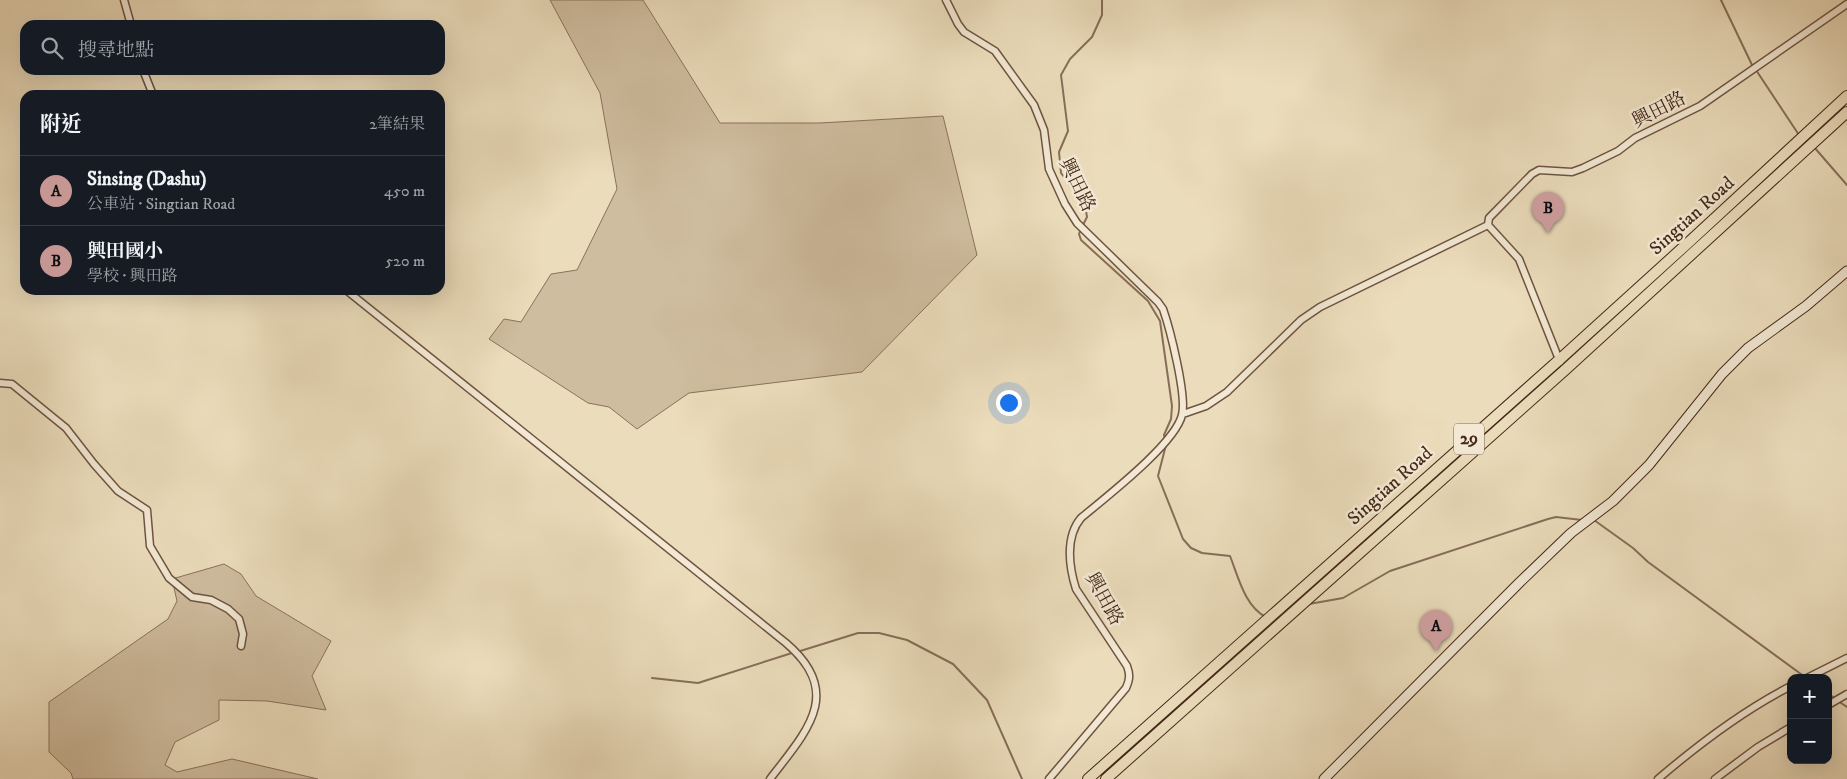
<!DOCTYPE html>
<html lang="zh-TW">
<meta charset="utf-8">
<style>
body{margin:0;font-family:"IM FELL DW Pica","Noto Serif TC",serif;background:#242831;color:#f1f3f6}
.controls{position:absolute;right:15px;bottom:15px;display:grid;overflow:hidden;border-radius:10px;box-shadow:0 5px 20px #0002}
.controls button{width:45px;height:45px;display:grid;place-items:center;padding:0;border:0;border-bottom:1px solid #363941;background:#171b24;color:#f1f3f6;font:25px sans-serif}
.you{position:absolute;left:1008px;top:402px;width:18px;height:18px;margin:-12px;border:4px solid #fff;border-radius:50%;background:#1a73e8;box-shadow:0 0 0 8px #1a73e833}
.badge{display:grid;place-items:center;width:32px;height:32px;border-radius:50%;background:#c59692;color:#111;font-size:16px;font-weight:700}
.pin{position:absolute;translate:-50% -41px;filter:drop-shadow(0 1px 2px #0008)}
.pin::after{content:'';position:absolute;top:26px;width:18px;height:15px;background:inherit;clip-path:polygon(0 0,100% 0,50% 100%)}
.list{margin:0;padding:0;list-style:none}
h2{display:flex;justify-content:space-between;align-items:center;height:65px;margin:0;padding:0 20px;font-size:21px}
h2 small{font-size:16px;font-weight:400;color:#9ea1a6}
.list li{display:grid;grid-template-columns:32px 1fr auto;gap:15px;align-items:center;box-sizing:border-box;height:70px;padding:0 20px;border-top:1px solid #363941}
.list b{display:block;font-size:19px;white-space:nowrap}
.list p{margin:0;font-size:16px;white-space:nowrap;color:#9ea1a6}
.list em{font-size:16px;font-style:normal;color:#9ea1a6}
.icon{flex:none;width:28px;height:28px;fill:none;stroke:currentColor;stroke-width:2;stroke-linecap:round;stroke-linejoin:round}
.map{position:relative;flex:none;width:1847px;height:779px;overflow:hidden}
.search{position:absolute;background:#171b24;box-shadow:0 5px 20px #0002;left:20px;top:20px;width:425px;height:55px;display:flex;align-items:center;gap:12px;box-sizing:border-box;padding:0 18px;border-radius:15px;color:#9ea1a6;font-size:19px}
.panel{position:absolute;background:#171b24;box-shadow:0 5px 20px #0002;left:20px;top:90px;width:425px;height:205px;border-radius:15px}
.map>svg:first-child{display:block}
.green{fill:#cfbd9f;stroke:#8a725c}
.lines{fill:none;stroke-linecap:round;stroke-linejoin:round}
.stream{stroke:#866e59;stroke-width:2}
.street-casing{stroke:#6e5441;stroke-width:9}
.secondary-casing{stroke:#442718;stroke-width:11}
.primary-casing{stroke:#442718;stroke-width:12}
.street{stroke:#f2e8d3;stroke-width:6}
.secondary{stroke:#f2e8d3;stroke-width:9}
.primary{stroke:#ebdcbb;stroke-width:10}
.labels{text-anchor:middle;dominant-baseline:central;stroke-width:5;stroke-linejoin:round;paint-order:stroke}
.shield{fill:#f2e8d3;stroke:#786150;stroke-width:1}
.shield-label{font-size:18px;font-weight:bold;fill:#442718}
.street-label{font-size:19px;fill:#442718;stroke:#f2e8d3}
</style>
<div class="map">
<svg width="1847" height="779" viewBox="0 0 1847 779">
<rect width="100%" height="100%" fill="#ebdcbb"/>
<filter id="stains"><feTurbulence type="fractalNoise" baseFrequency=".004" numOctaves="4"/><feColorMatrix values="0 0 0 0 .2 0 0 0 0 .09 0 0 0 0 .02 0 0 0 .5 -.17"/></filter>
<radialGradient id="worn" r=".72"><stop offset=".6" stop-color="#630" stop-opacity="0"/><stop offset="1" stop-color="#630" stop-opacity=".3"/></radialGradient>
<!-- green -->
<path class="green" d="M550 0H643L720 123H820L943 116 977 255 862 372 689 393 637 429 609 407 588 403 489 339 504 319 521 322 551 274 577 270 617 189 600 93Z
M224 564 241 574 256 596 331 641 312 676 326 710 267 701 219 700V720L175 742 165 765 177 772 232 759 318 779H73L71 773 49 752V702L168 619 177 601 172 579Z"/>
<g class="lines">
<!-- stream -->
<path class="stream" d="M1721 0 1753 67
M1756 70 1799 135
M1814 147 1847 185
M1083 225 1087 217 1085 205 1061 173 1059 152 1068 131 1061 75 1070 59 1092 37 1102 15V0
M1081 229 1079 234 1081 240 1148 301 1160 321 1172 406 1171 419 1164 435 1165 440
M1166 445 1158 476 1183 539 1191 548 1202 553 1230 556C1238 576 1245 607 1266 617
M1594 520 1633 548 1648 562 1805 677
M1309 604 1343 598 1390 571 1548 519 1556 517 1582 520
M797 652 858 633H879L907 640 953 664 987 700 1022 779
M652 678 698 683 792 653
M1828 693 1834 698
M1838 701 1847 707"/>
<defs>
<path id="street" d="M124 0 131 25
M946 0 958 24 964 32 995 51 1034 105 1044 130 1049 169 1065 204 1077 223 1158 302 1163 309C1170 329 1187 396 1182 415 1175 444 1106 497 1081 518 1065 537 1069 567 1076 589L1127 666C1130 674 1130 679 1126 688L1049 779
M143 70 153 95
M346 290 786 643C845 693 806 732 770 779
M1560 362 1519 259 1488 225 1489 218 1532 174 1539 170 1572 172 1583 168 1618 151 1635 138 1700 106 1847 4
M0 383 12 384 66 428 94 464 118 491 147 510 150 546 169 578 192 597 211 600 228 609 239 619 243 634 241 646
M1183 414 1206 406 1227 392 1301 320 1320 307 1488 225
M1807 678 1847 658
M1828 705 1847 694
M1658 779C1700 743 1742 711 1791 686
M1715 779 1758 747 1791 727"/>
<path id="secondary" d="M1324 779 1520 582 1571 533 1613 501 1649 465 1722 374 1748 348 1806 306 1847 271"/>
<path id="primary" d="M1088 779 1559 360 1688 243 1847 96
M1106 779 1565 370 1847 112"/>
</defs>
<!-- street casing -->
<use href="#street" class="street-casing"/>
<!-- secondary casing -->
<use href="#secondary" class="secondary-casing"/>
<!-- primary casing -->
<use href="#primary" class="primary-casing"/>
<!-- street -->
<use href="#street" class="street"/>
<!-- secondary -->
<use href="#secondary" class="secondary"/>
<!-- primary -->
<use href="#primary" class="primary"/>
</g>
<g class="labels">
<!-- shield labels -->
<rect class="shield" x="1454" y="423.5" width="30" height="31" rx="4"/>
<g class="shield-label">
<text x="1469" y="439">29</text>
</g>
<!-- street labels -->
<g class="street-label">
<text transform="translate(1659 110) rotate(-27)">興田路</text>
<text transform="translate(1077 185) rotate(64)">興田路</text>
<text transform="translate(1692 216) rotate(-42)">Singtian Road</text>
<text transform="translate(1390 486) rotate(-42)">Singtian Road</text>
<text transform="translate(1104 599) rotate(61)">興田路</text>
</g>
</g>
<rect width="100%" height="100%" filter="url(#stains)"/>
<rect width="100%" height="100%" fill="url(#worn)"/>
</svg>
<div class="controls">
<button>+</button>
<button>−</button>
</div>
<div class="you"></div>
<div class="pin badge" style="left:1436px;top:651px">A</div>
<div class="pin badge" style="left:1548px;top:233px">B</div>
<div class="search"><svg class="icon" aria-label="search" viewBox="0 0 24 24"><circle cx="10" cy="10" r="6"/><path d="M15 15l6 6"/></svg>搜尋地點</div>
<section class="panel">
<h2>附近<small>2筆結果</small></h2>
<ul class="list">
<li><span class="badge">A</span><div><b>Sinsing (Dashu)</b><p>公車站 · Singtian Road</p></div><em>450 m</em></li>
<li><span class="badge">B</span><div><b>興田國小</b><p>學校 · 興田路</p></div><em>520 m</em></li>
</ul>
</section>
</div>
